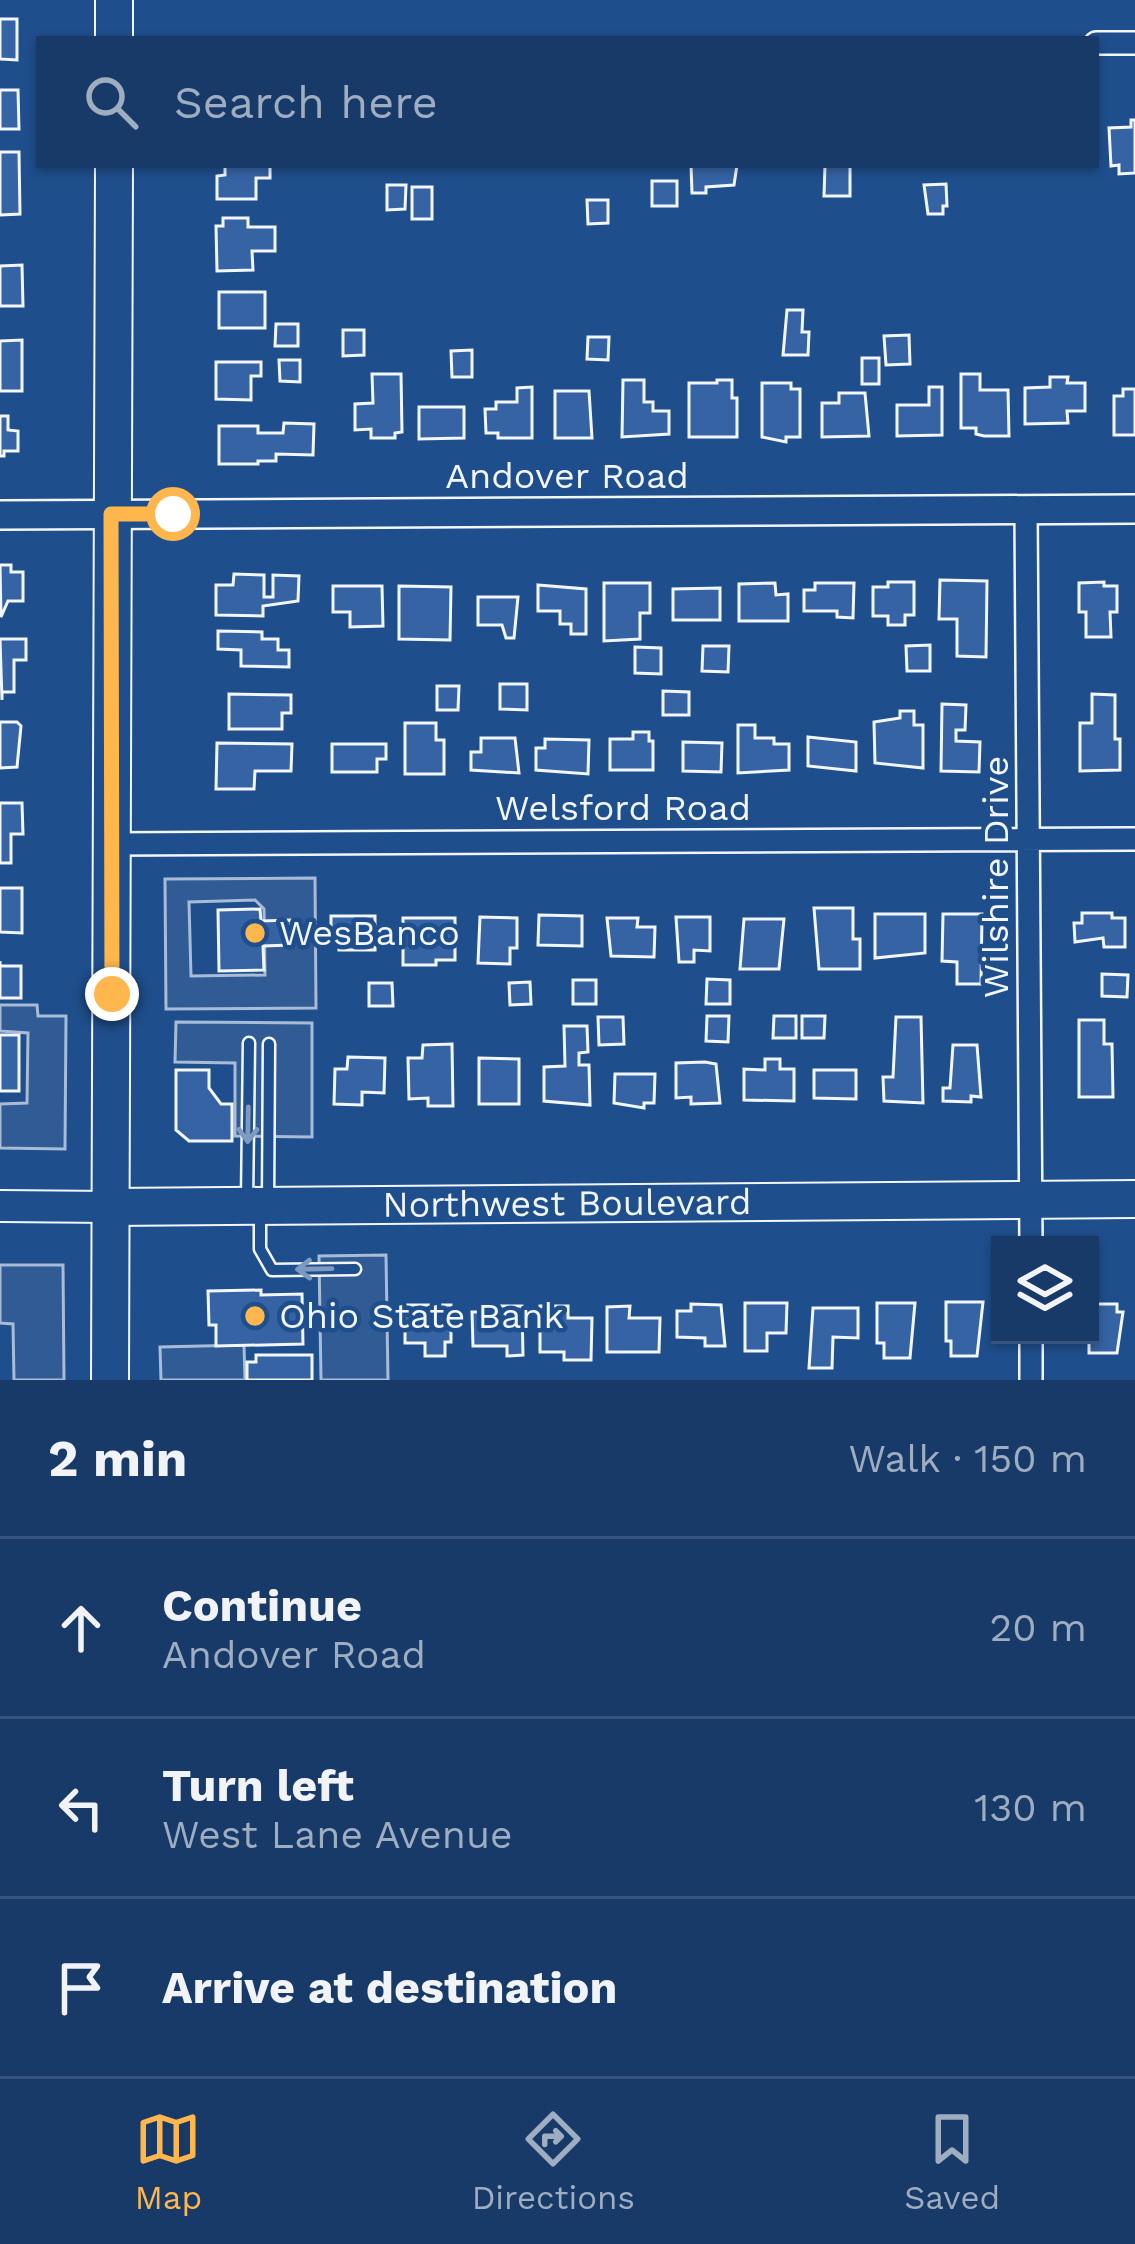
<!DOCTYPE html>
<meta charset="utf-8">
<style>
body{margin:0;font-family:"Work Sans",sans-serif;background:#244571;color:#f1f3f6}
.controls{position:absolute;right:36px;bottom:36px;display:grid;overflow:hidden;border-radius:0px;box-shadow:0 3px 9px #0004}
.controls button{width:108px;height:108px;display:grid;place-items:center;padding:0;border:0;border-bottom:3px solid #36547d;background:#173a69;color:#f1f3f6;font:60px sans-serif}
.stop{position:absolute;width:36px;height:36px;margin:-27px;border:9px solid #ffb74d;border-radius:50%;background:#fff}
.stop.end{background:#ffb74d;border-color:#fff;box-shadow:0 3px 12px #0008}
.list{margin:0;padding:0;list-style:none}
h2{display:flex;justify-content:space-between;align-items:center;height:156px;margin:0;padding:0 48px;font-size:51px}
h2 small{font-size:39px;font-weight:400;color:#9eadc0}
.list li{display:grid;grid-template-columns:78px 1fr auto;gap:36px;align-items:center;box-sizing:border-box;height:180px;padding:0 48px;border-top:3px solid #36547d}
.list b{display:block;font-size:45px;white-space:nowrap}
.list p{margin:0;font-size:39px;white-space:nowrap;color:#9eadc0}
.list em{font-size:39px;font-style:normal;color:#9eadc0}
.icon{flex:none;width:66px;height:66px;fill:none;stroke:currentColor;stroke-width:2;stroke-linecap:round;stroke-linejoin:round}
.map{position:relative;flex:none;width:1135px;height:1380px;overflow:hidden}
.search{position:absolute;background:#173a69;box-shadow:0 3px 9px #0004;left:36px;right:36px;top:36px;height:132px;display:flex;align-items:center;gap:30px;box-sizing:border-box;padding:0 42px;border-radius:0px;color:#9eadc0;font-size:45px}
.sheet{height:696px;background:#173a69}
nav{display:flex;justify-content:space-around;align-items:center;box-sizing:border-box;height:168px;border-top:3px solid #36547d;background:#173a69;font-size:33px;color:#9eadc0}
nav a{display:grid;justify-items:center;gap:6px}
nav .on{color:#ffb74d}
.map>svg:first-child{display:block}
.built{fill:#305b95;stroke:#a8bbd7;stroke-width:3;fill-rule:evenodd}
.building{fill:#3563a3;stroke:#f2f6ff;stroke-width:3}
.lines{fill:none;stroke-linecap:round;stroke-linejoin:round}
.service-casing{stroke:#f2f6ff;stroke-width:15}
.minor-casing{stroke:#f2f6ff;stroke-width:26}
.tertiary-casing{stroke:#f2f6ff;stroke-width:32}
.secondary-casing{stroke:#f2f6ff;stroke-width:34}
.primary-casing{stroke:#f2f6ff;stroke-width:40}
.service{stroke:#1f4e8c;stroke-width:10}
.minor{stroke:#1f4e8c;stroke-width:21}
.tertiary{stroke:#1f4e8c;stroke-width:27}
.secondary{stroke:#1f4e8c;stroke-width:30}
.primary{stroke:#1f4e8c;stroke-width:36}
.oneway{stroke:#7e9ac0}
.route{stroke:#ffb74d;stroke-width:15}
.poi-dot{fill:#ffb74d;stroke:#1f4e8c;stroke-width:4.5}
.labels{text-anchor:middle;dominant-baseline:central;stroke-width:9;stroke-linejoin:round;paint-order:stroke}
.street-label{font-size:36px;fill:#f2f6ff;stroke:#1f4e8c}
.poi-label{font-size:36px;fill:#f2f6ff;stroke:#1f4e8c;text-anchor:start}
</style>
<div class="map">
<svg width="1135" height="1380" viewBox="0 0 1135 1380">
<rect width="100%" height="100%" fill="#1f4e8c"/>
<!-- built -->
<path class="built" d="M315 878 316 1008 166 1009 165 879ZM255 900 264 909 265 975 191 976 189 902Z
M0 1005H37L38 1016H66L65 1149 0 1148V1104L27 1103 28 1033 0 1031Z
M176 1022 312 1023V1137L235 1136V1063L175 1062Z
M386 1255 388 1380H321L319 1256Z
M0 1265H63L64 1380H14L13 1324 0 1323Z
M244 1345 245 1380H161L160 1347Z"/>
<!-- building -->
<path class="building" d="M0 19H17V60L0 59Z
M0 90H18L19 129H0Z
M1131 120H1135V173L1119 174V165L1111 166 1109 128 1131 127Z
M0 152H19L20 214 0 215Z
M225 165H270V178H256V199H217V176L225 175Z
M691 165H737L734 185 706 187V193H692Z
M825 165H850V196H824Z
M652 181H677V206H652Z
M946 184 947 206H943V214H928L924 185Z
M387 185H406L405 209 387 210Z
M412 187H432V219H412Z
M587 200H608V223L588 224Z
M223 218H248V227H275V251H252L253 270 217 271 216 226H223Z
M22 265 23 306H0V266Z
M219 292H265V328H219Z
M787 310H803L802 332H809L808 355H783Z
M276 324H298V346H275Z
M343 330H364V355L343 356Z
M909 335 910 364 886 365 884 336Z
M588 337H609L608 360 587 359Z
M22 340V391H0V341Z
M472 350V377H452L451 351Z
M862 358H879V384H862Z
M279 360H300V382L280 381Z
M216 362H261V376H251V400L216 399Z
M372 374H401L402 432 395 433V438H371V429L355 430V404L373 403Z
M961 374H980V390H1008L1009 436H984L976 434V428H961Z
M1050 377H1068L1067 383H1085V411H1067L1068 423 1025 424V388L1050 387Z
M623 380H644V402H653V411H669V434L622 437Z
M717 380H732V398H737V437H689V383H717Z
M762 383H791V389H800V437H786V442L762 437Z
M532 387V438H498V433H486L485 409H496V402H517V388Z
M929 387H942V435L897 436V405H929Z
M1123 389H1135V435H1114V396H1123Z
M555 391H589L592 438H555Z
M839 393H865L869 436 822 437V403H839Z
M419 407H464V438L419 439Z
M0 416H8V430L18 431V451H4V456H0Z
M284 423 314 424 313 455 276 454V461H258V464H219V426H258V433H283Z
M0 565H11V572H23V601H8L1 617Z
M234 574 264 575V597H273V575L299 576 298 601 263 606V616L216 615V585H233Z
M940 580 987 581 986 657 957 656V619H939Z
M888 582H914V615H905V625H888V616H873V587H888Z
M1104 582V586H1117V612H1110L1111 637H1086V612H1079V583Z
M604 583H650V613H640V639L604 641Z
M775 583 776 595 788 594V621H739V584Z
M815 583H854L853 618 837 617V611H804V590H815Z
M538 585 586 589V634H571V624H560V611H538Z
M333 586H382L383 626 350 627V612H333Z
M399 586 451 587 450 640 399 639Z
M720 588V620H673V589Z
M478 597H518L514 638H506L502 625H478Z
M218 631 262 632V639H278V650H289V667L241 666V650L218 649Z
M0 639H26V660H14V692H2V700Z
M930 645V671H907L906 646Z
M703 646H729L728 672 702 671Z
M635 647 661 648V674L635 673Z
M500 684H527V710L500 709Z
M437 686H459L458 710H437Z
M663 691 689 692V715H663Z
M229 694 291 695V713H282V729H229Z
M1092 694 1115 695V739H1120V770L1080 771V723H1092Z
M942 704 966 705 965 730H956V741L980 742 979 772 941 771Z
M900 711H914V725H923V768L875 763 874 722 900 718Z
M0 722H17L21 726 17 767 0 768Z
M405 723H436V740H444V774H405Z
M738 725H755V738H774V744H789V770L738 773Z
M633 732H649V741H653V770H610V739H633Z
M808 737 856 742V771L808 766Z
M481 738H515L519 773 471 770V752H481Z
M545 739 589 740 588 774 536 770V748H545Z
M683 742 722 743 721 772 683 771Z
M217 743 292 744 291 771H255L254 789H216Z
M332 744H386V759H377V772H332Z
M0 803H22L23 834H11V863H0Z
M0 888H22V933L0 932Z
M814 908H853V939H860V969H819Z
M260 909 261 921 291 920V945L263 946 264 970 219 971 218 910Z
M1082 913H1112V918H1125V947H1104L1103 938 1075 942 1074 923H1082Z
M875 914H925V953L875 958Z
M943 914H982L981 984H957V962L942 961Z
M539 915 582 916V946L538 945Z
M331 916H375V950H339V943H331Z
M480 917 517 918V948H510V964L478 963Z
M676 917H710V951L694 950V962H679Z
M403 918H455V960H436V965H403Z
M607 918H638L637 927H655L654 957 611 956Z
M744 919H784L779 969H740Z
M0 961V966H21V998H0Z
M1102 974 1128 975 1127 997 1102 996Z
M707 979 730 980V1004H706Z
M573 980H596V1004H573Z
M530 982 531 1004 510 1005 509 983Z
M369 983H392L393 1006H369Z
M707 1016H729L728 1042 706 1041Z
M774 1016H796V1038H773Z
M802 1016H825L824 1038H802Z
M598 1017H623L624 1044 599 1045Z
M896 1017H921L923 1103 884 1101 883 1077H893Z
M1079 1020H1104V1044H1112L1113 1097H1079Z
M564 1026H587L588 1052 579 1053V1065H589L590 1105 544 1101V1067L565 1066Z
M0 1035H19V1091H0Z
M452 1044 453 1106H428V1098L409 1099 408 1058H422L423 1045Z
M953 1045H977L981 1097 971 1096V1102L943 1101V1088H950Z
M348 1057 385 1058 384 1093 362 1092V1105L334 1104 335 1069H347Z
M479 1058 519 1059V1104H479Z
M765 1059H780V1069H794V1101L744 1100V1069L765 1070Z
M705 1062 716 1064 720 1103 691 1104V1097L676 1098V1063Z
M176 1070H209V1088L221 1104H232V1141H189L176 1130Z
M814 1070H856V1099L814 1098Z
M615 1074H655L654 1103H644V1108L614 1103Z
M261 1290V1295L302 1294 303 1344 216 1346V1325H209L208 1291Z
M946 1302H983L977 1356H951V1341H946Z
M745 1303H787L786 1333H767V1351H745Z
M877 1303H915L910 1358H884V1343H877Z
M691 1304 721 1305 725 1346H705V1338L677 1337V1311H691Z
M1090 1304H1117V1312H1123L1117 1353H1089V1336H1078L1090 1335Z
M405 1305H451V1342H445V1356H425V1343H405Z
M495 1306H522L523 1355 507 1356V1346H473L472 1312H495Z
M540 1306H568V1318H592L591 1360H564V1352H540Z
M630 1306 629 1318H660L659 1352H607V1307Z
M813 1308H858V1338L833 1337 832 1368H809Z
M256 1355H312V1380H247V1362H256Z"/>
<g class="lines">
<defs>
<path id="service" d="M247 1202 249 1043
M268 1202 269 1044
M260 1209V1249L272 1270 355 1269"/>
<path id="minor" d="M1096 43H1135
M1026 509 1031 1245
M112 844 1135 839
M1031 1335V1380"/>
<path id="tertiary" d="M0 515 1135 509"/>
<path id="secondary" d="M0 1206 111 1207"/>
<g id="primary">
<path d="M114 0V39"/>
<path id="s1" d="M111 1207 1135 1199"/>
<path d="M110 1380 114 165"/>
</g>
</defs>
<!-- service casing -->
<use href="#service" class="service-casing"/>
<!-- minor casing -->
<use href="#minor" class="minor-casing"/>
<!-- tertiary casing -->
<use href="#tertiary" class="tertiary-casing"/>
<!-- secondary casing -->
<use href="#secondary" class="secondary-casing"/>
<!-- primary casing -->
<use href="#primary" class="primary-casing"/>
<!-- service -->
<use href="#service" class="service"/>
<!-- minor -->
<use href="#minor" class="minor"/>
<!-- tertiary -->
<use href="#tertiary" class="tertiary"/>
<!-- secondary -->
<use href="#secondary" class="secondary"/>
<!-- primary -->
<use href="#primary" class="primary"/>
</g>
<!-- one-way arrows -->
<defs><path id="oneway-shaft" d="M-6 0H5M1.5-3L5.5 0L1.5 3" fill="none" stroke-width="1.6" stroke-linecap="round" stroke-linejoin="round" transform="scale(3)"/></defs>
<g class="oneway">
<use href="#oneway-shaft" transform="translate(248 1125) rotate(91)"/>
<use href="#oneway-shaft" transform="translate(314 1269) rotate(179)"/>
</g>
<g class="lines">
<!-- route -->
<path class="route" d="M112 994 111 514H173"/>
</g>
<!-- markers -->
<g class="poi-dot">
<circle cx="255" cy="933" r="12"/>
<circle cx="255" cy="1316" r="12"/>
</g>
<g class="labels">
<!-- street labels -->
<g class="street-label">
<text x="567" y="476">Andover Road</text>
<text x="623" y="808">Welsford Road</text>
<text transform="translate(996 877) rotate(-90)">Wilshire Drive</text>
<text stroke="none"><textPath href="#s1" startOffset="456">Northwest Boulevard</textPath></text>
</g>
<!-- poi labels -->
<g class="poi-label">
<text x="279" y="933">WesBanco</text>
<text x="279" y="1316">Ohio State Bank</text>
</g>
</g>
</svg>
<div class="controls">
<button><svg class="icon" aria-label="layers" viewBox="0 0 24 24"><path d="M12 4l9 5-9 5-9-5zM3 14l9 5 9-5"/></svg></button>
</div>
<div class="stop" style="left:173px;top:514px"></div>
<div class="stop end" style="left:112px;top:994px"></div>
<div class="search"><svg class="icon" aria-label="search" viewBox="0 0 24 24"><circle cx="10" cy="10" r="6"/><path d="M15 15l6 6"/></svg>Search here</div>
</div>
<section class="sheet">
<h2>2 min<small>Walk · 150 m</small></h2>
<ul class="list">
<li><svg class="icon" aria-label="ahead" viewBox="0 0 24 24"><path d="M12 20V5M6 11l6-6 6 6"/></svg><div><b>Continue</b><p>Andover Road</p></div><em>20 m</em></li>
<li><svg class="icon" aria-label="left" viewBox="0 0 24 24"><path d="M17 20v-9H6M10 6l-5 5 5 5"/></svg><div><b>Turn left</b><p>West Lane Avenue</p></div><em>130 m</em></li>
<li><svg class="icon" aria-label="arrive" viewBox="0 0 24 24"><path d="M6 21V4h12l-3 4 3 4H6"/></svg><div><b>Arrive at destination</b></div></li>
</ul>
</section>
<nav>
<a class="on"><svg class="icon" aria-label="map" viewBox="0 0 24 24"><path d="M3 6l6-2 6 2 6-2v14l-6 2-6-2-6 2zM9 4v14M15 6v14"/></svg>Map</a>
<a><svg class="icon" aria-label="directions" viewBox="0 0 24 24"><path d="M12 3l9 9-9 9-9-9zM9 14v-3h6M13 9l2 2-2 2"/></svg>Directions</a>
<a><svg class="icon" aria-label="saved" viewBox="0 0 24 24"><path d="M7 4h10v16l-5-4-5 4z"/></svg>Saved</a>
</nav>
